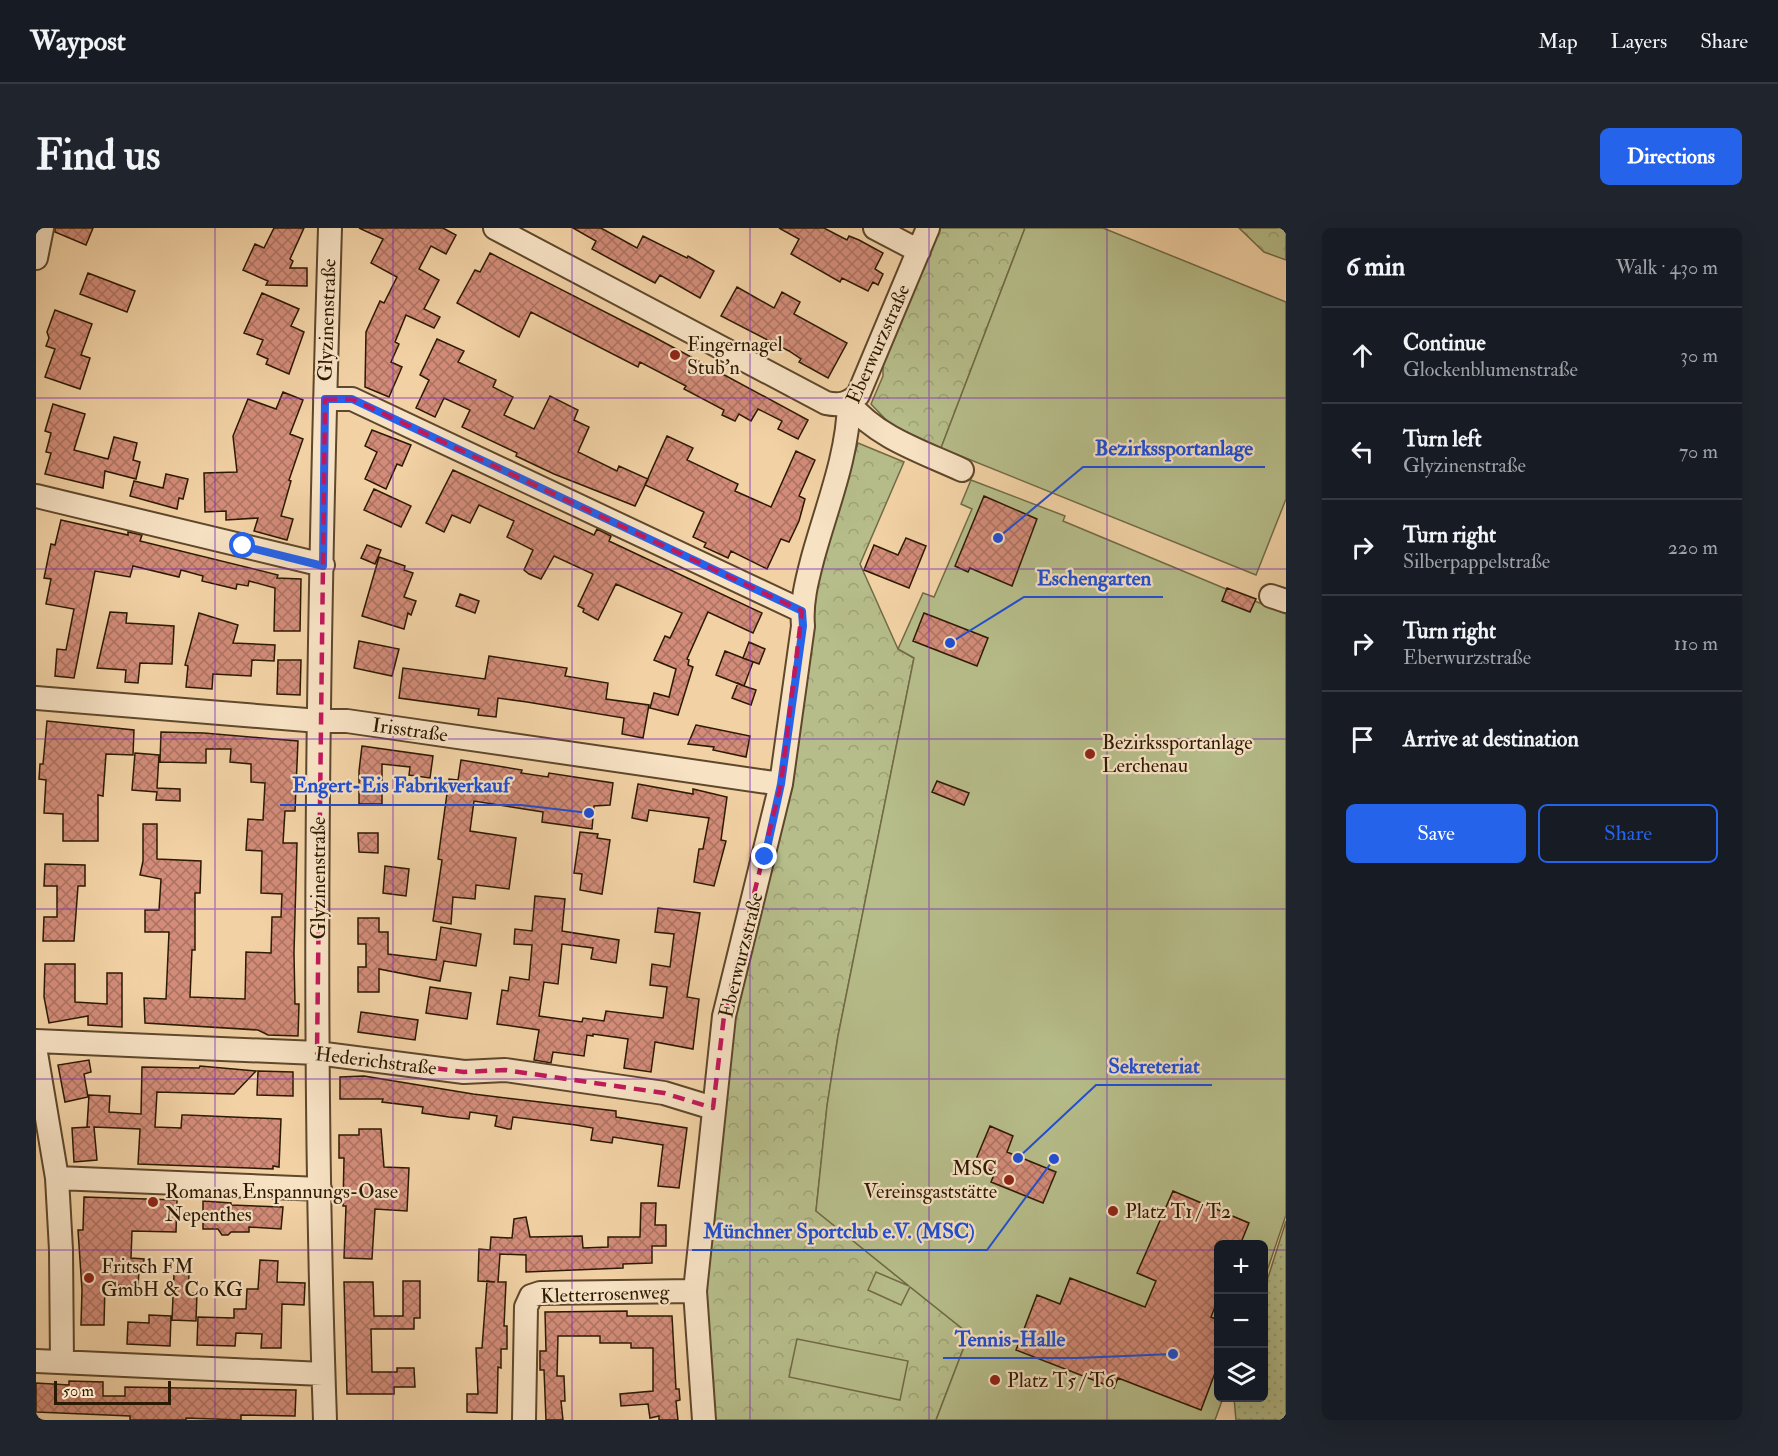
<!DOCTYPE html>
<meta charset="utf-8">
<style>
body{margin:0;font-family:"IM FELL Double Pica",serif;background:#20242c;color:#f1f3f6}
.controls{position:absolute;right:18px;bottom:18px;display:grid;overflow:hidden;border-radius:9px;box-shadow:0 6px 24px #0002}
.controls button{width:54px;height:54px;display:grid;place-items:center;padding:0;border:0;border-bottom:2px solid #363941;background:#171b24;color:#f1f3f6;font:30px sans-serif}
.scale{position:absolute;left:18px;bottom:15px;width:117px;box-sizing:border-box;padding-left:6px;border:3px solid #2c1902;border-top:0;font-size:16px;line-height:21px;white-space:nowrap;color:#2c1902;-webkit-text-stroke:4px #f7e2c4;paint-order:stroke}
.stop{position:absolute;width:18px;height:18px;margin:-14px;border:4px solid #2563eb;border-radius:50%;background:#fff}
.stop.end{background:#2563eb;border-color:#fff;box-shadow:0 2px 6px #0008}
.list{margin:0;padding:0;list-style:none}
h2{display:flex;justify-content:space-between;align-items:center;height:78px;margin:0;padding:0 24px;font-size:26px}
h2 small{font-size:20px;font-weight:400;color:#9ea1a6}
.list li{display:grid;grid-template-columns:39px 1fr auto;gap:18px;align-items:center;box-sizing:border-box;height:96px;padding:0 24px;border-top:2px solid #363941}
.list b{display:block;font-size:22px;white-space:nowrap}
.list p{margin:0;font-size:20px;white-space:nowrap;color:#9ea1a6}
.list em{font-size:20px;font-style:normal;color:#9ea1a6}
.actions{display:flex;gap:12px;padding:18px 24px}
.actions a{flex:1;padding:14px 0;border:2px solid #2563eb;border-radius:9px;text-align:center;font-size:21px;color:#2563eb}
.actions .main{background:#2563eb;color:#fff}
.icon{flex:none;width:33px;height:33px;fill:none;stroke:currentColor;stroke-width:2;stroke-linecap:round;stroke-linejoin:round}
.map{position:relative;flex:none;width:1250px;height:1192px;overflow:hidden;border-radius:9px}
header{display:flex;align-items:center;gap:36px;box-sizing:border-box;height:84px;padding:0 30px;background:#171b24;border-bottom:2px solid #363941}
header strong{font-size:28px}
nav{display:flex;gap:33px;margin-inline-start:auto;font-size:21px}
.intro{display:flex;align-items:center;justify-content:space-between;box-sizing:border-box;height:144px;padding:0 36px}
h1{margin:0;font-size:42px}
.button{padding:15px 27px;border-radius:9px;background:#2563eb;color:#fff;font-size:21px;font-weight:700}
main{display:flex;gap:36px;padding:0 36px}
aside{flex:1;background:#171b24;border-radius:9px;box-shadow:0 6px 24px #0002}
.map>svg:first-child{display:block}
.grass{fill:url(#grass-dots);stroke:#716b46;stroke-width:1.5}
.forest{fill:url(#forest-crowns);stroke:#716b46;stroke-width:1.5}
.pitch{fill:#b6bd8a;stroke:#716b46;stroke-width:1.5}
.building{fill:url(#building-cross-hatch);stroke:#2c1902;stroke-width:1.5}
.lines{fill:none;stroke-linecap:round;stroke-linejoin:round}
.minor-casing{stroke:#5e472b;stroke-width:26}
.minor{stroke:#f7e2c4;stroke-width:22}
.route{stroke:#2563eb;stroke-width:8}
.marked{fill:none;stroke:#c2185b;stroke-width:4.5;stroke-dasharray:12 8;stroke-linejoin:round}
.grid{fill:none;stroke:#7b2cbf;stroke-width:1.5;stroke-opacity:0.55}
.poi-dot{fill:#8f2418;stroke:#f7e2c4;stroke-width:2}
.labels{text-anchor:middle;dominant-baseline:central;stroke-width:4.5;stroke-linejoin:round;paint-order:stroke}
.street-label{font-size:20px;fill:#2c1902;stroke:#f7e2c4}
.poi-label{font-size:20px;fill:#2c1902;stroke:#f7e2c4;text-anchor:start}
.leader{fill:none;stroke:#1d4ed8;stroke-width:2}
.callout-dot{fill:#1d4ed8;stroke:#f7e2c4;stroke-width:2}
.callout-label{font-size:21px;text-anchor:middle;font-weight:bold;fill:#1d4ed8;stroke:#f7e2c4;stroke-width:4.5;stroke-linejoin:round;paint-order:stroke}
</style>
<header>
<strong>Waypost</strong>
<nav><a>Map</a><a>Layers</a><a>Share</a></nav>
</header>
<div class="intro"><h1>Find us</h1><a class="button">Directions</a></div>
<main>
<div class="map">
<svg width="1250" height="1192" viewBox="0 0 1250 1192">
<defs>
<pattern id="grass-dots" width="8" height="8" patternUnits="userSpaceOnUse" patternTransform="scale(1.5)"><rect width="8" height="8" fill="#b6bd8a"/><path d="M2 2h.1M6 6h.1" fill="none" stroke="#9da275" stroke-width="1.8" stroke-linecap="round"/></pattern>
<pattern id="forest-crowns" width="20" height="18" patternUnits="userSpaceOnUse" patternTransform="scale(1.5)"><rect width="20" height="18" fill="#b6bd8a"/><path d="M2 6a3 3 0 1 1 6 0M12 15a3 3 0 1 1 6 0" fill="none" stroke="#9da275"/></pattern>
<pattern id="building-cross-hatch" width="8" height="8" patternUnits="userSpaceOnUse" patternTransform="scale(1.5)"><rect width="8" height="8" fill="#d38c79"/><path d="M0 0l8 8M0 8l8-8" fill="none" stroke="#ab7261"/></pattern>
</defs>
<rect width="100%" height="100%" fill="#f2d2a5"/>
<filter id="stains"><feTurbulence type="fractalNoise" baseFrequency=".00333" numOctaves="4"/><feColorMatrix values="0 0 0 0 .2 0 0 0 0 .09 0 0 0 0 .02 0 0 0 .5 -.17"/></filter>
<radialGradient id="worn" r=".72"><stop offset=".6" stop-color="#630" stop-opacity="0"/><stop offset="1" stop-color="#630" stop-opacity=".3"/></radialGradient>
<!-- grass -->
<path class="grass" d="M1250 993V1192H1200L1198 1170H1228V1062Z"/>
<!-- forest -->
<path class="forest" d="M904 0H989L905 220 855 197 835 176 847 148V136Z
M1203 0H1250V32L1228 24Z
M822 215 868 234 824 336 862 421 878 430 802 808 791 878 780 983 933 1106 900 1192H677L667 1072 698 794 780 351Z"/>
<!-- pitch -->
<path class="pitch" d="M989 0H1067L1250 74V271L1220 347 905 220Z
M935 252 1029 288 1027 293 1250 386V987L1228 1052V1016H1182V1170H1187L1179 1192H900L933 1106 874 1059 865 1077 832 1062 840 1044 873 1058 780 983 791 878 802 808 878 430 862 421 887 365 898 369 936 281 925 276Z
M761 1111 872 1133 864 1172 753 1149Z"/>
<!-- building -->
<path class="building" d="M19 0H57L50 17 19 4Z
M238 0H268L254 31 257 33 254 40H271V58L230 57 232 53 207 42 219 16 228 20Z
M323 0H407L420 7 410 26 395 18 383 41 403 52 388 81 404 89 398 100 370 87 359 114 363 116 355 134 366 139 353 169 329 159 330 104 344 73 348 75 361 49 335 35 347 11Z
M537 0H565L601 20 607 8 651 30 652 28 678 43 664 70 624 47 619 55 591 40 556 21 560 13Z
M743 0H788L811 12 813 8 823 12 847 25 839 41 847 46 842 57 837 54 832 63 806 50 804 54 755 26 763 11Z
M454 25 618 109 772 192 762 211 742 201 746 193 722 181 715 193 703 186 699 193 686 187 688 182 648 161 650 158 604 134 602 139 495 84 483 109 421 75 439 42 444 44Z
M52 45 99 63 91 84 44 66Z
M701 59 738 80 746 64 764 74 758 86 811 115 792 150 763 134 765 131 753 123 685 88Z
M226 65 263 81 255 98 268 104 253 146 230 136 232 131 221 126 227 112 208 105Z
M19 82 56 96 45 127 54 130 44 161 9 149 19 121 10 118 13 110 11 104Z
M401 111 428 123 422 134 460 152 457 159 477 169 468 187 498 201 514 168 542 182 538 192 553 199 542 224 581 243 583 238 612 251 599 278 518 246 480 228 481 225 426 199 434 182 408 170 399 189 380 180 393 152 384 147Z
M247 164 267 172 254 206 267 211 253 252 255 253 245 288 257 291 251 312 218 303 222 290 190 292V283L169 284 168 245 201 244 197 208 212 171 240 181Z
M17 176 49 186 38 222 72 231 78 209 101 215 97 232 104 234 100 251 69 243 67 260 9 246 15 225 10 224 15 205 9 203Z
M336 202 375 217 366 238 361 236 350 261 329 251 341 224 329 218Z
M631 208 657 220 651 232 702 256 699 263 735 279 760 223 779 232 763 268 769 271 763 293 753 314 745 311 731 341 695 323 692 330 668 319 670 315 657 309 668 284 609 257Z
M417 242 558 307 561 301 575 308 573 313 726 385 717 405 672 384 651 431 653 432 652 437 657 439 642 487 614 480 618 465 633 469 640 441 618 432 629 408 634 410 646 385 580 356 562 392 547 384 548 381 542 378 557 346 518 328 505 351 493 346 488 342 497 322 471 309 478 293 443 277 434 295 416 287 408 304 390 295Z
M130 246 152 251 147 271 143 270 141 281 94 268 98 253 127 260Z
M338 261 375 278 365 299 328 282Z
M948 268 1001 291 976 358 934 340 932 344 919 338Z
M25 292 92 307V304L106 307 104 313 242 347 241 350 265 351 264 403H238L239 360 213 353 212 358 201 356 200 361 166 353 167 348 145 342 143 349 97 338 94 349 59 343 38 450 19 448 21 421 30 422 38 381 10 376 15 351 8 350 15 316 19 317Z
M870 310 890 318 873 360 828 342 838 317 862 327Z
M331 317 345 322 339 336 325 330Z
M343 329 369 338 368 342 377 345 368 369 380 373 375 387 372 385 368 401 326 388Z
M1191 360 1220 371 1214 384 1186 373Z
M424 366 443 373 439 385 420 378Z
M74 384 91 385 90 395 138 398 136 436 104 435 102 455 89 454 90 442 61 440Z
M163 385 202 397 197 415 239 417 238 433 216 432 215 448 177 446 176 461 150 459 152 438 149 437Z
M888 385 952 410 941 438 877 413Z
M323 413 363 421 356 448 318 440Z
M713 414 729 421 723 436 707 430Z
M689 423 717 434 708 458 720 462 715 477 696 470 702 455 708 458 680 447Z
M453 428 531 440 529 448 572 455 570 471 613 477 607 510 586 506 588 490 491 474 462 470 460 489 442 487 443 481 363 470 367 440 449 451Z
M242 432H265L264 467 241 466Z
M11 493 98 502 97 527 70 526 67 568 62 567V613H27V586L8 585 10 552 3 551 4 536H7Z
M660 497 714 508 710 529 677 522 678 519 652 516Z
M125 504 168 505 262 513 259 583H249L247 615H261L258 725 259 776H263L262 808 232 807 222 802 109 795 108 770 130 771 133 704H109V682H123L125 651 104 647 107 633V596H121V631L165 633 164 665H159V722H156L154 769 209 771 210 724 235 725 236 689H245L246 666 225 665 226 623 210 622 212 591 227 592 229 555 215 554V536L194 534 195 521H170V535L124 534Z
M326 518 397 528 394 550 373 547 374 539 346 536V576H323V543Z
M99 525 123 527 121 560 144 561V573L120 572 121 564 96 562Z
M425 532 486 542 485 545 512 549 513 545 577 555 574 577 558 578 556 601 506 594 507 584 438 573 434 603 480 610 473 661 440 657 439 671 417 669 415 696 397 693 406 632 402 631 413 551 422 552Z
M901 553 933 565 928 577 896 564Z
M602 556 657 566V561L691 569 685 612 690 613 678 658 658 654 663 621H667L673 590 613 582 611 593 596 590Z
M544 604 562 606 561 610 574 612 566 666 544 662 546 646 538 645Z
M322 605H342V625L323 624Z
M9 636 49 637V658H42L38 713H7L8 689H21V658H8Z
M349 638 373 641 370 668 347 665Z
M499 668 529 671 526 703 583 712 580 735 555 731 557 720 526 716 522 756 508 754 503 788 546 794 547 790 568 793 570 783 627 790 631 759 614 757 616 736 634 739 638 706 619 704 622 680 664 685 651 769 663 771 657 821 619 814 615 844 588 840 592 811 557 806V808L551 807 548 828 517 824 515 835 498 832 503 802 461 796 466 762 472 763 474 749 493 752 496 717 478 716 479 701 496 703Z
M322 690H343V704H352V726L400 732 405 699 445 706 440 738 408 733 404 753 343 741V764H322V739H330V716H322Z
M9 736H39V774L71 776V745H86V799L52 797V788L13 795 8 769Z
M394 759 435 765 431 791 390 785Z
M325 784 382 792 379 812 322 804Z
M53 832 55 844 48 846 52 869 29 874 22 837Z
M164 838 220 843 198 866 121 864 119 899 145 900 146 887H150L245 891 243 939 237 938V941L102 936 104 901 58 899 61 932 38 934 36 900 54 899H51L53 867 74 868 73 884 105 886 106 839 163 840Z
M222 843 257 844V868L221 867Z
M328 848 437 866 580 883V889L651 900 643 960 622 958 627 917 577 909 576 915 555 912 557 900 540 897 477 889 475 901H472L459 898 461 888 434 884 433 891 413 889 386 885 387 879 346 874 347 871H304V849Z
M954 898 977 908 971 924 1020 944 1007 975 955 954 959 944 938 936Z
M323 901H345L348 939 373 940 371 983 339 981 336 1031 308 1030 310 978H307L308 930H303V907H323Z
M1137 963 1213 995 1204 1017H1182V1071L1175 1089 1182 1092V1137L1165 1182 1082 1150 1078 1160 980 1122 1001 1067 1024 1076 1034 1050 1109 1079 1120 1053 1101 1045Z
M48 969 141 972 140 1004 96 1003 95 1030 108 1031 107 1043H103L102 1058 69 1057 68 1097H45L46 1062 42 1002H47Z
M167 973 195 975V977L247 979 245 1001 213 999V1004H195L192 1007H186L182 1001H167Z
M605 975H620L619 997H630V1018H616V1035L587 1036V1040L490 1044V1027L464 1026 462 1054H470L468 1098H471V1121H465V1140L462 1139 461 1185 431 1184V1166H442L440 1120H446L451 1053 459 1054 442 1053 443 1021 454 1022 455 1009 476 1010 478 991 490 989 494 1009 546 1008 547 1020 572 1019V1009H604Z
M224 1032 242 1033 241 1054 269 1055 268 1077 246 1076 245 1120H225L226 1106 200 1105 199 1118 161 1117 162 1089 198 1090V1081H210L211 1061H222Z
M138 1045 153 1046 152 1065H161L160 1093 136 1092Z
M367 1053H384V1090H378V1101H335L336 1144H361V1140H378L379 1159H358V1166H311L308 1054H337L338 1088H367Z
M591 1083V1088H636L640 1161H643L644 1172 640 1173 642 1192H623V1188L614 1190 612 1176 585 1178 584 1166 617 1163V1120H595V1115H564V1108H522L521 1148H528L529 1173H525L527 1192H510L508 1142H504V1123H510L509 1084Z
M113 1087 135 1088 134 1118 91 1116 92 1094 113 1095Z
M33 1153 67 1154V1168H89V1159L260 1162 259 1188 205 1187V1192L150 1190V1192H94V1188L0 1184V1155L33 1157Z"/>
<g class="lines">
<defs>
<path id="minor" d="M459 0 790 175C804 178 811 176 822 167L892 0
M839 0 883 23
M0 30 6 0
M289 171H316L766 383
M813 175C840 209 887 224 926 242
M0 268 287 337
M1235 368 1250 373
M0 470 283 493H311L745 556
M0 813 281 825 428 844 469 842 628 865 677 880
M0 825 21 950 25 1022 26 1134
M21 950 284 961
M0 1133 287 1146
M289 1192C275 795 282 397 294 0
M488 1192 490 1079 495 1068 504 1065 659 1063
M668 1192 659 1063 688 788 745 556 767 398C765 374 771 352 777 329 791 278 812 227 813 175"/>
</defs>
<!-- minor casing -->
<use href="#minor" class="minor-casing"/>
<!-- minor -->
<use href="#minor" class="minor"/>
</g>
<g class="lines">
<!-- route -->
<path class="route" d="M207 318 287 338 289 171H316L766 383 767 398 745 556 729 629"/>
</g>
<!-- marked area -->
<path class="marked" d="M289 171H316L766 383 745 556 688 788 677 880 628 865 469 842 428 844 281 825Z"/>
<!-- grid -->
<path class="grid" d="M179 0V1192M357 0V1192M536 0V1192M714 0V1192M893 0V1192M1071 0V1192M0 170H1250M0 341H1250M0 511H1250M0 681H1250M0 851H1250M0 1022H1182M1228 1022H1250"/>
<!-- markers -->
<g class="poi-dot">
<circle cx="639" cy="127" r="6"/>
<circle cx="1054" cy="526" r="6"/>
<circle cx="973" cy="952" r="6"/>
<circle cx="117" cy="974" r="6"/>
<circle cx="1077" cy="983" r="6"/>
<circle cx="53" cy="1050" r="6"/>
<circle cx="959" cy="1152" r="6"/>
</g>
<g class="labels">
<!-- street labels -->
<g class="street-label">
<text transform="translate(291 92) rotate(-88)">Glyzinenstraße</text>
<text transform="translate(842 116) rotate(-66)">Eberwurzstraße</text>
<text transform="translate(374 502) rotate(8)">Irisstraße</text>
<text transform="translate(282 650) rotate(-90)">Glyzinenstraße</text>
<text transform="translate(705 727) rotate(-76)">Eberwurzstraße</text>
<text transform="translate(340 833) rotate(7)">Hederichstraße</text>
<text transform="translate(569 1066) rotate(-2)">Kletterrosenweg</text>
</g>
<!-- poi labels -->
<g class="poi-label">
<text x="651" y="116">Fingernagel<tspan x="651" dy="23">Stub'n</tspan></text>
<text x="1066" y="514">Bezirkssportanlage<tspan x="1066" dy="23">Lerchenau</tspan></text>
<text x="961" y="940" text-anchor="end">MSC<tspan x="961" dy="23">Vereinsgaststätte</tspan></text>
<text x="129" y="963">Romanas Enspannungs-Oase<tspan x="129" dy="23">Nepenthes</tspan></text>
<text x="1089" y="983">Platz T1 / T2</text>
<text x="65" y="1038">Fritsch FM<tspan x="65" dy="23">GmbH &amp; Co KG</tspan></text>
<text x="971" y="1152">Platz T5 / T6</text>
</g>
</g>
<!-- callouts -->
<path class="leader" d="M962 310L1047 239H1229M914 415L988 369H1127M553 585L485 577H244M982 930L1060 857H1176M1018 931L951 1022H656M1137 1126L1041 1130H907"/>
<g class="callout-dot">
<circle cx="962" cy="310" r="6"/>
<circle cx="914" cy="415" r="6"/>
<circle cx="553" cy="585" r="6"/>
<circle cx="982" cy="930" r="6"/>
<circle cx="1018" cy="931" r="6"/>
<circle cx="1137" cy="1126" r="6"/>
</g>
<g class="callout-label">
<text x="1138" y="227">Bezirkssportanlage</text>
<text x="1058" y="357">Eschengarten</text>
<text x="365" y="564">Engert-Eis Fabrikverkauf</text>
<text x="1118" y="845">Sekreteriat</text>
<text x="803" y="1010">Münchner Sportclub e.V. (MSC)</text>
<text x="974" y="1118">Tennis-Halle</text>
</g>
<rect width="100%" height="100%" filter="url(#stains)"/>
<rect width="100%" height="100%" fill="url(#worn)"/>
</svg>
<div class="controls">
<button>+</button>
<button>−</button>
<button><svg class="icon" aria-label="layers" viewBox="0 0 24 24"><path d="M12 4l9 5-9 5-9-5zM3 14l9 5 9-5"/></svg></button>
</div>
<div class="scale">50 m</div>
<div class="stop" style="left:207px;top:318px"></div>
<div class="stop end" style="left:729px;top:629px"></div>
</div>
<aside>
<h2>6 min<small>Walk · 430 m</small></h2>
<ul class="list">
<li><svg class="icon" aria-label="ahead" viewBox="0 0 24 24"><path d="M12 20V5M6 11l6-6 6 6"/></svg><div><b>Continue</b><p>Glockenblumenstraße</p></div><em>30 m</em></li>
<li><svg class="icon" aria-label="left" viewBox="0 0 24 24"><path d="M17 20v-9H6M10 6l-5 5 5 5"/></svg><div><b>Turn left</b><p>Glyzinenstraße</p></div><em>70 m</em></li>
<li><svg class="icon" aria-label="right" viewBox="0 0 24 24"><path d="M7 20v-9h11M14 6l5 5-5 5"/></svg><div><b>Turn right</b><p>Silberpappelstraße</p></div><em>220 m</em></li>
<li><svg class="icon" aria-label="right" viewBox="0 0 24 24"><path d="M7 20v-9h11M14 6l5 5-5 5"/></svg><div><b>Turn right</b><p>Eberwurzstraße</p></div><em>110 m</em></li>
<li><svg class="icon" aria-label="arrive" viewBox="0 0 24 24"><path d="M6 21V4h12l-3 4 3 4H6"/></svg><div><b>Arrive at destination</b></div></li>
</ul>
<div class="actions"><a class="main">Save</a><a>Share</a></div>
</aside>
</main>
